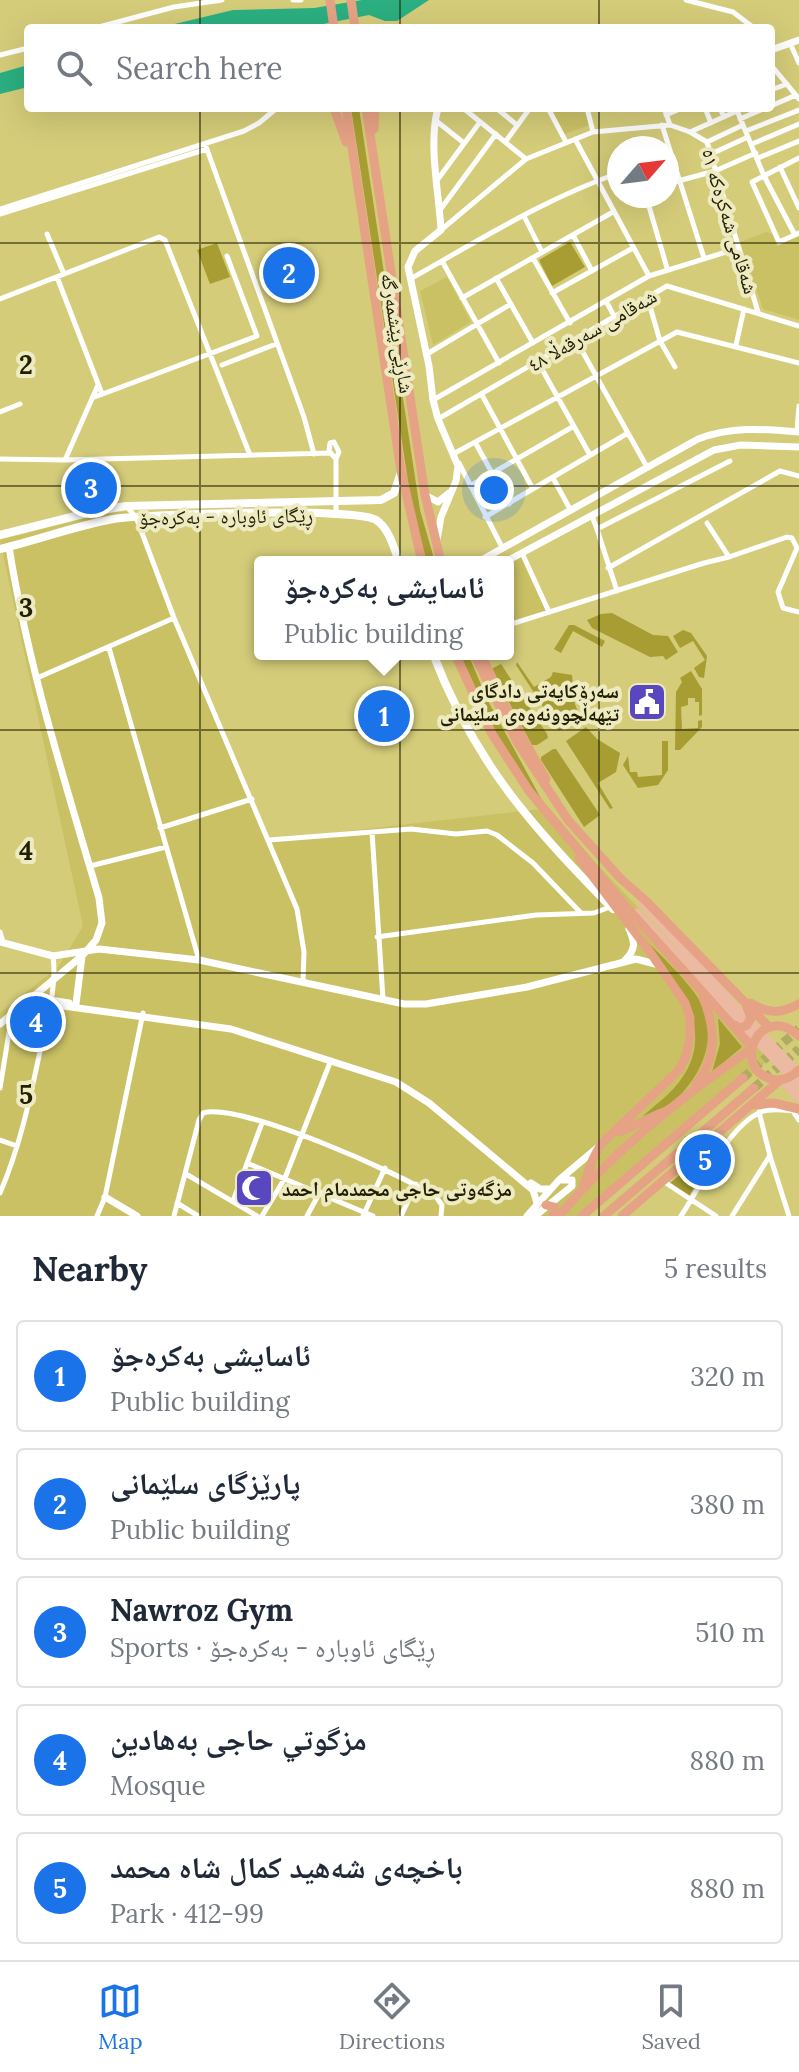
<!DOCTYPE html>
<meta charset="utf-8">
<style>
body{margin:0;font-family:Lora,"Noto Naskh Arabic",serif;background:#f2f2f3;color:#1f2937}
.compass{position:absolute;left:607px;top:136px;width:72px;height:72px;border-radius:50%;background:#fff;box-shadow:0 8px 32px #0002;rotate:62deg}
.you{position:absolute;left:494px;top:490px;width:28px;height:28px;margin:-20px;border:6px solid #fff;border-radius:50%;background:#1a73e8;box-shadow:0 0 0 12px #1a73e833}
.badge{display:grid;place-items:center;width:52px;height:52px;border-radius:50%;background:#1a73e8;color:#fff;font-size:26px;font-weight:700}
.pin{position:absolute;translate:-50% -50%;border:4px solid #fff;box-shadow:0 2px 8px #0006}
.popup{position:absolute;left:254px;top:556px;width:260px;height:104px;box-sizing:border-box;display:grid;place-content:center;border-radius:8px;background:#fff;filter:drop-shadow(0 2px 6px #0005);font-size:26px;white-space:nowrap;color:#747a83}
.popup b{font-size:30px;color:#1f2937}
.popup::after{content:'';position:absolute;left:50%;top:100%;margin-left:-16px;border:16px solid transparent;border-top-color:#fff}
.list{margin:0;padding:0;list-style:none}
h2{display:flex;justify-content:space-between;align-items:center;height:104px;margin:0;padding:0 32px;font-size:34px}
h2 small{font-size:26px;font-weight:400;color:#747a83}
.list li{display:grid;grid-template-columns:52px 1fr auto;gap:24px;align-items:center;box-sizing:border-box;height:112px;margin:0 16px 16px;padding:0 16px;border:2px solid #e0e1e3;border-radius:8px}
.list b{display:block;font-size:30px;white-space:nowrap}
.list p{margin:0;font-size:26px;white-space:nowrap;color:#747a83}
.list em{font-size:26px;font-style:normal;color:#747a83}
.icon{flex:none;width:44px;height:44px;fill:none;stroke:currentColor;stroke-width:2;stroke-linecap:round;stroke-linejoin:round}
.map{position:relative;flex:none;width:799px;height:1216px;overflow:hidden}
.search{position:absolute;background:#fff;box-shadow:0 8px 32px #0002;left:24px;right:24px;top:24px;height:88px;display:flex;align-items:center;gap:20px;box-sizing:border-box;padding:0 28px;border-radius:8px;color:#747a83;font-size:30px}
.sheet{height:744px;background:#fff}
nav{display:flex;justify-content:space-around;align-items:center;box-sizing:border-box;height:112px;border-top:2px solid #e0e1e3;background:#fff;font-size:22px;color:#747a83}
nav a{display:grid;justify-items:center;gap:4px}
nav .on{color:#1a73e8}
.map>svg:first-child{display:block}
.built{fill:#cac165}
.green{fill:#a79d32}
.water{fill:#2baf80}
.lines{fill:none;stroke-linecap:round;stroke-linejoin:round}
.trunk-tunnel{stroke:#b1aa61;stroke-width:9;stroke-dasharray:9 4.5;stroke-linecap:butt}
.minor{stroke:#fff;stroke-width:5}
.tertiary{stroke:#fff;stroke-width:7}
.secondary{stroke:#fff;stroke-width:8}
.primary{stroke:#ecb9a3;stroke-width:9}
.trunk{stroke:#e6a284;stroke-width:9}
.grid{fill:none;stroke:#232000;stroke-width:2;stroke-opacity:0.55}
.labels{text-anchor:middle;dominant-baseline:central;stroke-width:8;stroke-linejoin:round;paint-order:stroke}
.street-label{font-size:20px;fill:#232000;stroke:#eeebc3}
.poi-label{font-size:20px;font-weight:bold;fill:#232000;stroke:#eeebc3;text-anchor:end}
.grid-label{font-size:26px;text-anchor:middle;font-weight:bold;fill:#232000;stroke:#eeebc3;stroke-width:8;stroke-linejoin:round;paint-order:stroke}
</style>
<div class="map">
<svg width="799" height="1216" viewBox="0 0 799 1216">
<rect width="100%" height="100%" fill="#d4cc79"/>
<!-- built -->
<path class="built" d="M550 108H586L590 125 564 134Z
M766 232 772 234 777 246 799 236V320L763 309 740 242Z
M447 277 471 322 433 345 420 291Z
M135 511 167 601 269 840 549 808 596 863 776 1054 625 1182 589 1216H0V1013L59 966 83 926 0 540 107 513Z
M522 553 549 612 508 625V562Z"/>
<!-- green -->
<path class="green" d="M351 108H359L420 510 435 562H427L413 514Z
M570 242 585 267 552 286 539 260Z
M217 243 230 277 210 284 197 250Z
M612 613 653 635 668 636 678 652 666 660 663 656 650 657 592 628 587 620 601 614Z
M569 625H574L605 641 602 647 573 631 561 653 554 649Z
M683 630 691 633 707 656 704 678 699 677 694 668 705 660 693 641 680 648 673 636Z
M460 654H468L488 701 545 806 515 765 497 735Z
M517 662 534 687 551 677 553 672 572 675 574 701 580 718 559 731 516 665Z
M501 664 547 734 548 738 537 745H532L491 669Z
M691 671 702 689V715L699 716V702H695V698H688V705L681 707 682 729 698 728V721L702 720V727L680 750H675L676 692 682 682 680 678Z
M586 727 597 739 620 753 616 772 598 783 613 808 610 809 566 741Z
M662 741H668V770L658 785 638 788 623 765 628 756 630 772H637L638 777 662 775Z
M553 749H556L600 815 584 827 541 760V757Z
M642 936C660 955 681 974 696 995 721 1031 704 1074 675 1100 666 1108 652 1112 642 1117 655 1105 672 1093 682 1078 718 1026 672 977 642 936Z
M718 1018 742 1047 712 1072 720 1044Z
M726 1136 689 1196 670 1183Z"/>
<!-- water -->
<path class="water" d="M362 0H429L397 21H385L369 15 308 27 158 28 233 10 314 8Z
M28 65V87L0 94V73Z"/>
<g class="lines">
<!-- trunk-tunnel -->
<path class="trunk-tunnel" d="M743 1078 799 1029
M754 1088 799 1049"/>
<!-- minor -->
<path class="minor" d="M293 0H301
M686 0 733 12 754 28
M95 28 174 7 222 0
M790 43 799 63
M0 55 28 48
M771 65 799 99
M771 90 787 84
M771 106 796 95
M463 108 526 159
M496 108 517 125
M548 108 566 142
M587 108 593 132
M664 108 670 125
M705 108 711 123
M720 108 724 117
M736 108 764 176 795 235
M666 115 682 108
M740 119 765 108
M435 120 464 143
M662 125 704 258
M746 131 799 110
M690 132 737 111
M575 139 649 276
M506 141 530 108
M707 142 743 125
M205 144 304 417 314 454
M752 144 799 124
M711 154 748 137
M758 158 799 141
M799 158 752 182 779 242 799 233
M780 167 799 208
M438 179 480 122
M667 184 715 171 756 153
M646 196 667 268
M0 209 244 131 259 123 277 108
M440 210 496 134
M0 214 207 149
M524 216 542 252
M441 230 526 159 593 132 670 125 690 132 707 142 758 312
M47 234 64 274
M573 235 592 271
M533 258 570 323
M442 261 499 363
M57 277 102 394
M496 278 533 343
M410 279C478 241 546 198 619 173
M552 293 633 248
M647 296 660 341 675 367
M462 298 613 212
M0 299 159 237 165 240 250 455
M606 301 614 316
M576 340 647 467
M736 345 744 309
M427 354 511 304
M538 362 590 455
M222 365 276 344
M482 395 533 489
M92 398 257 336 227 256
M433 400 649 276 739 248
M0 412 20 404
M438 419 667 286 799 326
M797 431 799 406
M475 442 509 504
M455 453 677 332 799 363
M0 459 65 460 331 453
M65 460 98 385
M459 463 503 549
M553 478 571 511
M470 486 574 426
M127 507 136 517 174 618 297 909 304 952 303 982
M336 514V459L339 452 334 442 330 443 329 451 336 459
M592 516 597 529 730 461
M485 517 628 433
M597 529 617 591
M522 553 549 612
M729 557 787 537 792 538 797 548 778 592 783 608 799 612
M608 568 780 471 799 476
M508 625 704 563 729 557 707 523
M109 648 199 960
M37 678 174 618
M160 828 252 799
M372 832 383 999
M269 840 411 829 456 834 487 831 497 835 533 863 581 913
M90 866 166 847
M0 932 3 942
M377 937 536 915 594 913 610 907
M0 1088 12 1014
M759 1112 770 1156 789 1216
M0 1140 17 1146
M247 1163 373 1216
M186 1174 257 1216
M663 1181 716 1216
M0 1193C21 1145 31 1093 42 1042 48 1014 57 985 53 956
M233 1201 262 1123
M177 1203 198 1216
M97 1216 105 1197 143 1013
M174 1216 199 1120 203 1113C240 1102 402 1174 436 1197L442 1205 441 1216
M262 1216 285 1178 331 1060
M307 1216 320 1192
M363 1216 385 1168
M401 1216 416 1184
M681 1216C701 1186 728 1126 761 1112 771 1108 783 1110 793 1111L799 1120
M732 1216 769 1157"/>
<!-- tertiary -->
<path class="tertiary" d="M771 50 799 40
M425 495 438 502 449 493
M437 540 441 517 456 481 458 466 438 419 433 400 429 366 408 267 415 251 441 230C439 193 428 143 438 108
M478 562 698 439C732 426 763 429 799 432
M505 562 714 450 741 445 799 447
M0 942 53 956 99 949 199 960 404 1004H426L527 987 636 959 659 965
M625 960C636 950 635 942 629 929
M32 997 69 1003
M27 1001 231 1029 396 1082 429 1103 533 1190 537 1203
M76 1004 82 956
M0 1024 82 956 96 940 102 923 99 898C65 782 28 666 9 547
M531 1183 540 1189H550
M105 1197 137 1216
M527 1216 559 1180 597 1148
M535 1216 572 1186V1180H562"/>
<!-- secondary -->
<path class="secondary" d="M0 535 91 512 126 506 381 500 394 493 401 472
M0 549C38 540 75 526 113 519 146 514 356 507 376 520 389 528 394 548 399 562
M433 654C475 763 532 827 613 909"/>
<!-- primary -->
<path class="primary" d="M642 902 734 1006 799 1074
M637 913 799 1085
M782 1080 799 1098"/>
<!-- trunk -->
<path class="trunk" d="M330 0 334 28
M351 0 355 28
M334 108 346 142
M346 108 401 471 422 562
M366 108 425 495 441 562
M374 129 375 108
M455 654 492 734 529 791 628 909 752 1047
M474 654 517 742 568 820 620 878 646 901 769 1027
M481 654 505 706 546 779
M579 858 650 952 685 1003 690 1018V1038L686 1056 679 1070 601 1144 593 1159 583 1187
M750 1003C769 1014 780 1014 799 1004
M732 1024 741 1028 747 1025 751 1018 747 1007
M799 1036C762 1001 729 1066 771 1079 782 1082 791 1078 799 1070
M696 1084C718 1057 715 1027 703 997
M752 1105 774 1103 799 1109
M620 1132 661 1113
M546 1205 554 1207 553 1216
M559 1216C613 1151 682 1096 752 1048
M582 1216 743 1078
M604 1216 754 1088
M622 1216 780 1080"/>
</g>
<!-- grid -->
<path class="grid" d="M200 0V28M400 0V28M599 0V28M200 108V1216M400 108V1216M599 108V1216M0 243H799M0 486H799M0 730H799M0 973H799"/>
<!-- icons -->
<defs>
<symbol id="civic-square" viewBox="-11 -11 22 22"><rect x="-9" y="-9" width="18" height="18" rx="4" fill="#5847bf" stroke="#eeebc3"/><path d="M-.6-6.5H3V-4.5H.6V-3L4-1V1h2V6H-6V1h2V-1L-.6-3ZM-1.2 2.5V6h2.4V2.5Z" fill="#fff"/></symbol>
<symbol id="mosque-square" viewBox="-11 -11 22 22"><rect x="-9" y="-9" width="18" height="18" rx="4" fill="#5847bf" stroke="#eeebc3"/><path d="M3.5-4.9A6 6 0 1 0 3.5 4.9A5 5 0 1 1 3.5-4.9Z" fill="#fff"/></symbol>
</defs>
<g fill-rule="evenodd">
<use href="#civic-square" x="625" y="680" width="44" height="44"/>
<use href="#mosque-square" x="232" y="1166" width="44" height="44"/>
</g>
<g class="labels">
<!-- street labels -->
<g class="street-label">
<text transform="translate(730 221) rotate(73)">شەقامی شەکرەکە ٥١</text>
<text transform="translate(592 330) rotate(-30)">شەقامی سەرقەڵا ٤٨</text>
<text transform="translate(398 333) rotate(81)">شاڕێی پێشمەرگە</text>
<text transform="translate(226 516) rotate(-1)">ڕێگای ئاوبارە - بەکرەجۆ</text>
</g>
<!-- poi labels -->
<g class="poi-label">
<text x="619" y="690">سەرۆکایەتی دادگای<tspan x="619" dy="23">تێهەڵچوونەوەی سلێمانی</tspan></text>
<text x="282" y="1188" text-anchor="start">مزگەوتی حاجی محمدمام احمد</text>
</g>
</g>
<g class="grid-label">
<text x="26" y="374">2</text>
<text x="26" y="617">3</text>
<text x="26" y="860">4</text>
<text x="26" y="1104">5</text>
</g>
</svg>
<svg class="compass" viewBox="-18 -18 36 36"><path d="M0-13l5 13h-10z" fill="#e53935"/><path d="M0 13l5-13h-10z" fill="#747a83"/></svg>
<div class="you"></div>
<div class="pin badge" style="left:384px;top:716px">1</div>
<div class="popup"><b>ئاسایشی بەکرەجۆ</b>Public building</div>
<div class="pin badge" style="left:289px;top:273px">2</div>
<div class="pin badge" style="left:91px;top:488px">3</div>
<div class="pin badge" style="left:36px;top:1022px">4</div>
<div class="pin badge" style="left:705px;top:1160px">5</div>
<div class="search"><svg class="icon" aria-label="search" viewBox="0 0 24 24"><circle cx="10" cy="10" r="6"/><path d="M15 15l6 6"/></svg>Search here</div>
</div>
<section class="sheet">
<h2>Nearby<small>5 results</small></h2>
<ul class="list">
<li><span class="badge">1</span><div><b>ئاسایشی بەکرەجۆ</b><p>Public building</p></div><em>320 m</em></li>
<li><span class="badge">2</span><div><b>پارێزگای سلێمانی</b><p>Public building</p></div><em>380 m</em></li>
<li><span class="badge">3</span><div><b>Nawroz Gym</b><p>Sports · ڕێگای ئاوبارە - بەکرەجۆ</p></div><em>510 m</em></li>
<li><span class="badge">4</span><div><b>مزگوتي حاجی بەهادین</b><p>Mosque</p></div><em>880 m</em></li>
<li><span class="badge">5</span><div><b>باخچەی شەهید کمال شاە محمد</b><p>Park · 412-99</p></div><em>880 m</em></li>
</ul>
</section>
<nav>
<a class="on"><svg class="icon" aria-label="map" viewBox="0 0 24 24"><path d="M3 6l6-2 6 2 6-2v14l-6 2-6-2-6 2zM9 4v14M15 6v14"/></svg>Map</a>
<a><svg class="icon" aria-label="directions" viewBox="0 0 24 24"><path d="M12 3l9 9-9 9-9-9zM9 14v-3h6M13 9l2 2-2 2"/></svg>Directions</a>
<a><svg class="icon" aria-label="saved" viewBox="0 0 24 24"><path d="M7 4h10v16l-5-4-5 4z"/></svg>Saved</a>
</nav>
